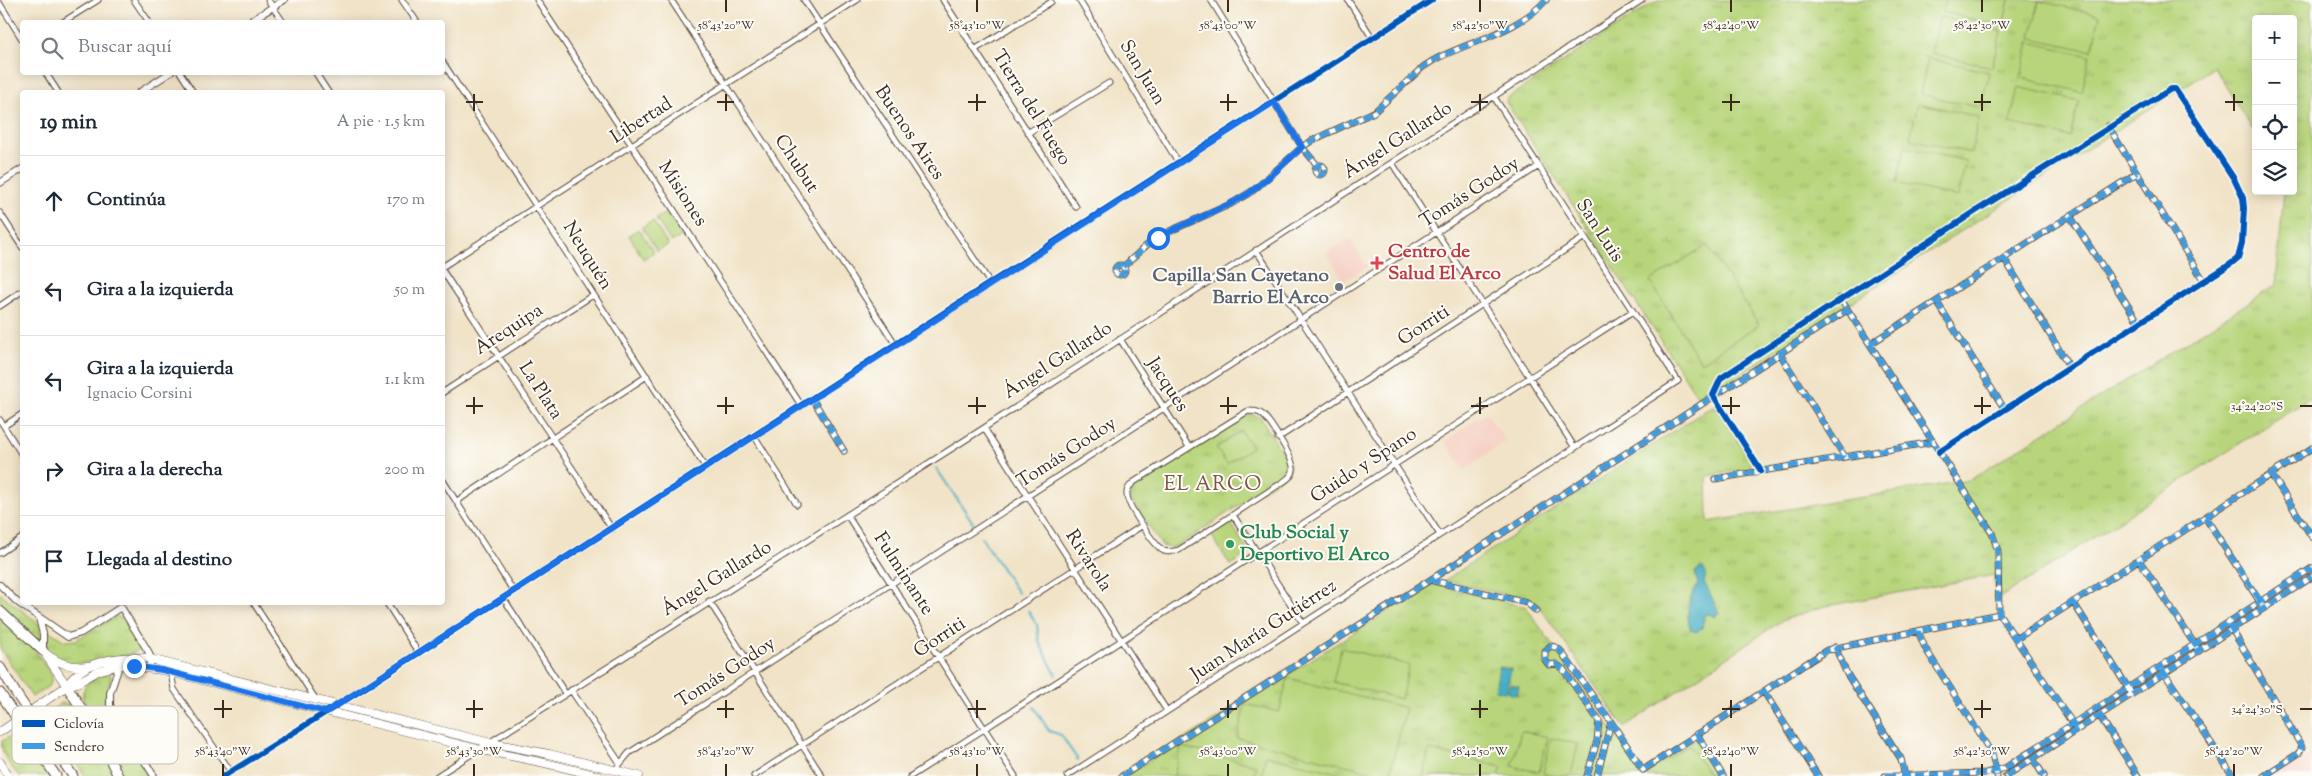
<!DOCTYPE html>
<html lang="es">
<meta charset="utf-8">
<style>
body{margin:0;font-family:"Sorts Mill Goudy",serif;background:#f2f2f3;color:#1f2937}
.controls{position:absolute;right:15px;top:15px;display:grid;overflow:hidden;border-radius:5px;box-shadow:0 2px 12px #0003}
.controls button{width:45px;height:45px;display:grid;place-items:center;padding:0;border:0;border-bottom:1px solid #e0e1e3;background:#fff;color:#1f2937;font:25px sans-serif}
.stop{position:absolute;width:15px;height:15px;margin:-11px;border:4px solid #1a73e8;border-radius:50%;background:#fff}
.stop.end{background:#1a73e8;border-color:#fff;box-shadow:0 1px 5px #0008}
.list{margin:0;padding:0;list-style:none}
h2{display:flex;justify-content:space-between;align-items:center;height:65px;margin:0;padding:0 20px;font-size:21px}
h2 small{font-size:16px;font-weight:400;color:#747a83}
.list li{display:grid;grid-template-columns:32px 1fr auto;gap:15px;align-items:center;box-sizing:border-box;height:90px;padding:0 20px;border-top:1px solid #e0e1e3}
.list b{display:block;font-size:19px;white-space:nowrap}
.list p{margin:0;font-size:16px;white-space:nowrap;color:#747a83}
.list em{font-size:16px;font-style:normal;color:#747a83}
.icon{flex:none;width:28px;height:28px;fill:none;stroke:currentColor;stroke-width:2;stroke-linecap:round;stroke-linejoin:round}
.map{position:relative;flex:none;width:2312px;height:776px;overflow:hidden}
.search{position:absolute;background:#fff;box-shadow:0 2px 12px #0003;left:20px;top:20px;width:425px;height:55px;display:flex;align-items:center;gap:12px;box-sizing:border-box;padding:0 18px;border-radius:5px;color:#747a83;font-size:19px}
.panel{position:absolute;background:#fff;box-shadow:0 2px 12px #0003;left:20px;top:90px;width:425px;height:515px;border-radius:5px}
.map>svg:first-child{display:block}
.built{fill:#f6d1c5}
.grass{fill:url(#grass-tufts);stroke:#7a804d}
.pitch{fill:#b8d57c;stroke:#7a804d}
.water{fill:#45adc4;stroke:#406c71}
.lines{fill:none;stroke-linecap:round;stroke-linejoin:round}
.stream{stroke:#45adc4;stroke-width:2}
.minor-casing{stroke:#564637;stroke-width:7}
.tertiary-casing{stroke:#564637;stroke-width:8}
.secondary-casing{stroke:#564637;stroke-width:9}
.motorway-casing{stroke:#564637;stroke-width:11}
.minor{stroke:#fff;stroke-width:5}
.tertiary{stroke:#fff;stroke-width:6}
.secondary{stroke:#fff;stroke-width:8}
.motorway{stroke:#fff;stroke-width:9}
.motorway-bridge-casing{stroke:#564637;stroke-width:11;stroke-linecap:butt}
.motorway-bridge{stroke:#fff;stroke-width:9}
.quiet{stroke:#3f9ce0;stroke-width:5;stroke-dasharray:10 5;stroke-linecap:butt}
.cycleway-casing{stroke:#fdfcf7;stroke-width:9}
.cycleway{stroke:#0057b8;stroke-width:6}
.route{stroke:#1a73e8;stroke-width:6}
.ticks{fill:none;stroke:#3b2a1e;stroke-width:2}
.health-dot{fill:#e0444e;stroke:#fdfcf7;stroke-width:2}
.worship-dot{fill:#6b7280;stroke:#fdfcf7;stroke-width:2}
.leisure-dot{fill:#2e9e5b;stroke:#fdfcf7;stroke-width:2}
.labels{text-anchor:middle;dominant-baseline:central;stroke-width:4;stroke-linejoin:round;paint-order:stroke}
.street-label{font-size:19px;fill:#3b2a1e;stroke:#fdfcf7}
.health-label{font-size:19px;font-weight:bold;fill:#be3a42;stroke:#fdfcf7;text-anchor:start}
.worship-label{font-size:19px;font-weight:bold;fill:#5b616d;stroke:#fdfcf7;text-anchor:end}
.leisure-label{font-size:19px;font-weight:bold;fill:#27864d;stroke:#fdfcf7;text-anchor:start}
.neighbourhood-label{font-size:20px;letter-spacing:1px;fill:#7e5444;stroke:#fdfcf7}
.key{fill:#fdfcf7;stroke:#c3bdb6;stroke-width:1}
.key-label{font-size:14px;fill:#3b2a1e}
.ticks-label{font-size:12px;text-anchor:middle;fill:#3b2a1e;stroke:#fdfcf7;stroke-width:4;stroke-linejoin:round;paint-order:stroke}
</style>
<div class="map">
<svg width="2312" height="776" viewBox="0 0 2312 776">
<defs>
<pattern id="grass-tufts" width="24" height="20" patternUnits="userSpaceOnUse" patternTransform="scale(1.25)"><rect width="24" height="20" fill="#b8d57c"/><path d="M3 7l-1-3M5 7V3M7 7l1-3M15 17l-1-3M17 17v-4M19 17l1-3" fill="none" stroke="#9fb76b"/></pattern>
</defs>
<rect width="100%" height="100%" fill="#fdfcf7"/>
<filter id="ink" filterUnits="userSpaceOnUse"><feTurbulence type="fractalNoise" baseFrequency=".02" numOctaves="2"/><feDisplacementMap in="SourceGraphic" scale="10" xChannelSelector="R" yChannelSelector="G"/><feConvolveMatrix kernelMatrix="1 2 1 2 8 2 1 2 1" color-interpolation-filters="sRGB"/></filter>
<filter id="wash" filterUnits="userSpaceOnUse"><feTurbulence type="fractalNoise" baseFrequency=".0096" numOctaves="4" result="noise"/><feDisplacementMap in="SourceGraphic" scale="20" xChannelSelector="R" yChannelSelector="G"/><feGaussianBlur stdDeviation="1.12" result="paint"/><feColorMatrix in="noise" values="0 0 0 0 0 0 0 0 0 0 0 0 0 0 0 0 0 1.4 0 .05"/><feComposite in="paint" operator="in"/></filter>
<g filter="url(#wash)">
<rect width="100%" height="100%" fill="#f1e3c7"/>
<!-- built -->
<path class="built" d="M1349 239 1368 267 1344 281 1326 252Z
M1486 413 1506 441 1464 470 1445 441Z
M2312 753V776H2277Z"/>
<!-- grass -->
<path class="grass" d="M1658 0H2312V397L1995 601 1994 575 1821 607 1781 621 1624 727 1536 602 1445 580 1714 405 1752 462 1749 469 1707 476 1708 522 1970 480 2276 285 2284 191H2293V19H2256V135L2214 67 1700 401 1506 102 1507 98Z
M1251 414 1260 417 1288 461 1290 465 1288 473 1179 545 1171 548 1162 546 1131 499V488L1240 418Z
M1432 584 1526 607 1642 773 1695 739 1719 776H1125Z
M0 593 39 624 41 639 39 642 0 605Z
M0 615 32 646 52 676 50 685 32 697 0 648Z
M116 616C127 620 143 639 139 650L131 654 91 662 71 664 51 654 47 649 46 629 65 641 76 640Z
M108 672 111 676 106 696 107 710 150 776H122C117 764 113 752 108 740 100 724 71 700 88 683 94 677 99 673 108 672Z
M62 703 73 706 98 743 115 776H85L44 715Z
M20 731 50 776H19C11 766 0 754 2 741Z"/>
<!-- pitch -->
<path class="pitch" d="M1945 0H2009L2003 26 1942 12Z
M2039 1 2100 15 2092 51 2031 38Z
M1940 17 2001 31 1992 67 1931 53Z
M2029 42 2090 56 2082 92 2021 78Z
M1928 58 1989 72 1981 108 1920 94Z
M2018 87 2079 101 2070 137 2010 123Z
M1918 103 1979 117 1971 153 1910 139Z
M1905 147 1966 161 1958 197 1897 183Z
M667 212 682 236 671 242 656 219Z
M653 221 668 245 657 251 642 227Z
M639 229 654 252 643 259 629 235Z
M1707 245 1759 325 1701 362 1650 281Z
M1241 431 1252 447 1227 464 1216 448Z
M1231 523 1249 553 1230 565 1212 536Z
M1341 648 1409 665 1401 699 1333 682Z
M1288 678 1406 708 1389 776 1237 738 1245 704 1279 712Z
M1521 731 1548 737 1539 772 1512 766Z
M1551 738 1578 744 1571 776H1554L1543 773Z
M1689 745 1710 776H1642Z
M1181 747 1256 765 1254 776H1174Z
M1429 750 1502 767 1499 776H1423Z
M1266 755 1350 776H1261Z"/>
<!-- water -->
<path class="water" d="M1702 567 1706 573 1704 583C1711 592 1713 603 1719 612L1715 617 1709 614 1704 615 1702 628 1696 632 1691 630C1685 616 1688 595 1698 585L1695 572Z
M1499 667 1511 669 1507 689 1509 690 1510 684 1519 686 1517 695 1495 690Z"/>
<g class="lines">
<!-- stream -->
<path class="stream" d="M936 468 974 524
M981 537 1018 593
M1028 611 1037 625 1039 641 1056 675
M1034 707 1049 731 1061 735 1078 760"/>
</g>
</g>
<g filter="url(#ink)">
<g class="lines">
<defs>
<path id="minor" d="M134 0 149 22
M268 0 283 22
M402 0 417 22
M537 0 801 405
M671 0 896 345
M804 0 990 283
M943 0 1076 207
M1079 0 1178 162
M1211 0 1302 147 1317 165
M1348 0 1373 39
M0 4 22 39
M63 22 98 0
M976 49 1051 2
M442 61 706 468
M45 72 58 92
M180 72 193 92
M315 72 328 92
M2108 126 2204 281
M1029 132 1109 83
M1392 163 1575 448
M1315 170a5 5 0 1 1 10 0a5 5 0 1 1-10 0Z
M0 213 22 247
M2070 216 2139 323
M1256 250 1440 535
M2004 258 2070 368
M1115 270a5 5 0 1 1 10 0a5 5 0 1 1-10 0Z
M442 267 857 0
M1123 267 1147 245 1170 231 1231 204 1254 190 1302 147 1313 140 1374 112 1423 67 1434 60C1470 41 1518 32 1546 0
M442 270 612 529
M1840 298 1992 533 1998 551 1999 614 2077 730
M1937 302 2005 410
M0 306 22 291
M1120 339 1189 447
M1870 344 2137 173
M1780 354 1845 457
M442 393 593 295
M812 398 844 451
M1248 411C1254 411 1258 411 1263 415 1271 423 1295 460 1293 470 1293 476 1287 479 1283 482L1179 550C1174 551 1169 553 1164 551 1155 547 1127 505 1127 495 1126 489 1130 486 1134 482Z
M0 420 22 455
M4 426 22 414
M984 428 1167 711
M755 437 797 504
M1278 438 1585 237
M1761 471 1713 395 1721 378 1979 209 2171 89H2175L2234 179 2243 198 2244 208 2242 243 2238 258 2232 263 1939 452
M2271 474 2312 537
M442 479 514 592
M1715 479 1933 442
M457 501 647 376
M847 515 1015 776
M1233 515 1303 623
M2205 517 2264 608
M0 553 22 538
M2139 560 2199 651
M1430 580 1527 603 1536 611
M504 599 565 693
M709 601 822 776
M253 602 316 700
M386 602 418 652
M2073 602 2132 694
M2231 628 2302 747 2299 753 2264 776
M1918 631 1925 648 1992 754 1997 776
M2016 639 2312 448
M1835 647 1847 674 1901 759 1905 776
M2163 671 2233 776
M171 673 174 689 231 772
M571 690 620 763
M1764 692 1818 776
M2099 715 2138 776
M1611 722 1643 770 1827 650 1999 614
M1697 734 1723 776
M2033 759 2044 776
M615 770 629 753 1539 166
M224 776 355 694 990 283 1432 0
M437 776 984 428 1642 0
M754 776 1143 525
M911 776 1633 311
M1067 776 1678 381 1494 97
M1122 776 1430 580 1847 310
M1587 776 1597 741 1599 721 1563 669 1556 664 1549 665 1545 660V651L1550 646 1555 647 1560 650 1611 722 1597 776
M1885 776 1986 773 2005 768 2312 568
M2006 776 2312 577"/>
<path id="tertiary" d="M249 22 284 0
M140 92 171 72
M0 183 22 169
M0 585 17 602 68 637 81 633 121 607 148 651 151 659 149 668
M39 618 43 634V651
M120 663 110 693V706L154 776"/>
<path id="secondary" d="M43 651C56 663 70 668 88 666
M47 657 67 686
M67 686C82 660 119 656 146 658L487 742 549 754 639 776
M0 732 67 686 77 683 98 671 119 665 162 670 477 749 545 763 599 776
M0 762 8 776"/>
<path id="motorway" d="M0 611 43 651
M0 667 17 695
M67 686 101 740 118 776
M0 693 6 702
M38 726 73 776
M27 734 56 776"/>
</defs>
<!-- minor casing -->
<use href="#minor" class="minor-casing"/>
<!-- tertiary casing -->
<use href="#tertiary" class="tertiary-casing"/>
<!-- secondary casing -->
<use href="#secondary" class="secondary-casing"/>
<!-- motorway casing -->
<use href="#motorway" class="motorway-casing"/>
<!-- minor -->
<use href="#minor" class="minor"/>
<!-- tertiary -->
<use href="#tertiary" class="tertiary"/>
<!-- secondary -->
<use href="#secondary" class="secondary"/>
<!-- motorway -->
<use href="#motorway" class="motorway"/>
<defs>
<path id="motorway-bridge" d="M17 695 38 726
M6 702 27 734"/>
</defs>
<!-- motorway-bridge casing -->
<use href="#motorway-bridge" class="motorway-bridge-casing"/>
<!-- motorway-bridge -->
<use href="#motorway-bridge" class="motorway-bridge"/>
<!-- quiet -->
<path class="quiet" d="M1274 101 1302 147 1317 165
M2108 126 2204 281
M1315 170a5 5 0 1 1 10 0a5 5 0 1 1-10 0Z
M2070 216 2139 323
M2004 258 2070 368
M1115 270a5 5 0 1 1 10 0a5 5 0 1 1-10 0Z
M1123 267 1147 245 1170 231 1231 204 1254 190 1302 147 1313 140 1374 112 1423 67 1434 60C1470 41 1518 32 1546 0
M1937 302 2005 410
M1845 306 1992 533 1998 551 1999 614 2077 730
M1870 344 2137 173
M1780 354 1845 457
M812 398 844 451
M2271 474 2312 537
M1715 479 1933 442
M2205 517 2263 605
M2139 560 2198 650
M1430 580 1527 603 1536 611
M2073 602 2130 690
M2229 625 2302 747 2299 753 2264 776
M1918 631 1925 648 1992 754 1997 776
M2016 639 2312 448
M1835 647 1847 674 1901 759 1905 776
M2162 669 2233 776
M1764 692 1818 776
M2099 715 2138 776
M1611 722 1643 770 1827 650 1999 614
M1697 734 1723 776
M2033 759 2044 776
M1122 776 1430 580 1847 310
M1587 776 1597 741 1599 721 1563 669 1556 664 1549 665 1545 660V651L1550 646 1555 647 1560 650 1611 722 1597 776
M1885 776 1986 773 2005 768 2312 568
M2006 776 2312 577"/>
<defs>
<path id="cycleway" d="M1761 471 1713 395 1721 378 1979 209 2171 89H2175L2234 179 2243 198 2244 208 2242 243 2238 258 2232 263 1939 452
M224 776 355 694 990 283 1432 0"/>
</defs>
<!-- cycleway casing -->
<use href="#cycleway" class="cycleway-casing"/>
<!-- cycleway -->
<use href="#cycleway" class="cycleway"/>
</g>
</g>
<g class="lines" filter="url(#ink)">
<!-- route -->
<path class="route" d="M134 666 162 670 326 712 1274 102 1302 147C1284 163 1266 182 1246 195 1218 212 1187 221 1158 238"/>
</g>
<!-- ticks -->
<path class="ticks" d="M726 0V12M977 0V12M1228 0V12M1480 0V12M1731 0V12M1982 0V12M474 94V111M726 94V111M977 94V111M1228 94V111M1480 94V111M1731 94V111M1982 94V111M2234 94V111M466 102H483M717 102H734M968 102H986M1220 102H1237M1471 102H1488M1722 102H1740M1974 102H1991M2225 102H2243M474 397V414M726 397V414M977 397V414M1228 397V414M1480 397V414M1731 397V414M1982 397V414M466 406H483M717 406H734M968 406H986M1220 406H1237M1471 406H1488M1722 406H1740M1974 406H1991M2300 406H2312M223 700V718M474 700V718M726 700V718M977 700V718M1228 700V718M1480 700V718M1731 700V718M1982 700V718M214 709H232M466 709H483M717 709H734M968 709H986M1220 709H1237M1471 709H1488M1722 709H1740M1974 709H1991M2300 709H2312M223 764V776M474 764V776M726 764V776M977 764V776M1228 764V776M1480 764V776M1731 764V776M1982 764V776M2234 764V776"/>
<!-- markers -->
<path class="health-dot" d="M1374.5 255.5h5v5h5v5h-5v5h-5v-5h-5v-5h5z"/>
<circle class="worship-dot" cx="1339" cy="287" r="5"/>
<circle class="leisure-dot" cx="1230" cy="544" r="5"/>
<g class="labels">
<!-- street labels -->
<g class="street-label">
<text transform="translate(1142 73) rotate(59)">San Juan</text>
<text transform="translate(1031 108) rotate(58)">Tierra del Fuego</text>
<text transform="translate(642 121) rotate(-33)">Libertad</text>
<text transform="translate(909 133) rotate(56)">Buenos Aires</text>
<text transform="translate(1398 141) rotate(-33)">Ángel Gallardo</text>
<text transform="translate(796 164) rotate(57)">Chubut</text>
<text transform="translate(1470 193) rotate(-33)">Tomás Godoy</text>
<text transform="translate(682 194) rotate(57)">Misiones</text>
<text transform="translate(1599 231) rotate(57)">San Luis</text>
<text transform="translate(587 256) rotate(58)">Neuquén</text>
<text transform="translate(1424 326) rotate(-33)">Gorriti</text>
<text transform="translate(509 330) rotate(-33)">Arequipa</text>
<text transform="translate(1058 361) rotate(-33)">Ángel Gallardo</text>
<text transform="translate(1167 385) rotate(57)">Jacques</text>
<text transform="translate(540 391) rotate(57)">La Plata</text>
<text transform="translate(1067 453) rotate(-33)">Tomás Godoy</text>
<text transform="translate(1364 466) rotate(-33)">Guido y Spano</text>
<text transform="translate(1088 561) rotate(57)">Rivarola</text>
<text transform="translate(903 574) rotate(57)">Fulminante</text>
<text transform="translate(717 579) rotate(-32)">Ángel Gallardo</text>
<text transform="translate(1264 631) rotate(-33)">Juan María Gutiérrez</text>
<text transform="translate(940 638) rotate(-33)">Gorriti</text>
<text transform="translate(726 673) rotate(-33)">Tomás Godoy</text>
</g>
<!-- health labels -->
<g class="health-label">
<text x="1388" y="252">Centro de<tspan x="1388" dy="22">Salud El Arco</tspan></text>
</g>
<!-- worship labels -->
<g class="worship-label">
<text x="1329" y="276">Capilla San Cayetano<tspan x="1329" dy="22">Barrio El Arco</tspan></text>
</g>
<!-- leisure labels -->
<g class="leisure-label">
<text x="1240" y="533">Club Social y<tspan x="1240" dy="22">Deportivo El Arco</tspan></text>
</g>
<!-- neighbourhood labels -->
<g class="neighbourhood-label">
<text x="1213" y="485">EL ARCO</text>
</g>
</g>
<!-- legend -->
<rect x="12" y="706" width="166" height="58" rx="8" class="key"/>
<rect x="22" y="720" width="23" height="7" fill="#0057b8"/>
<rect x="22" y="743" width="23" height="6" fill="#3f9ce0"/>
<g class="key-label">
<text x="54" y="728">Ciclovía</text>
<text x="54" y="751">Sendero</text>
</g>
<g class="ticks-label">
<text x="726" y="29">58°43'20"W</text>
<text x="977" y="29">58°43'10"W</text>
<text x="1228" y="29">58°43'00"W</text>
<text x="1480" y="29">58°42'50"W</text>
<text x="1731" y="29">58°42'40"W</text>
<text x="1982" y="29">58°42'30"W</text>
<text x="2257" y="410">34°24'20"S</text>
<text x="2257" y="713">34°24'30"S</text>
<text x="223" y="755">58°43'40"W</text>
<text x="474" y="755">58°43'30"W</text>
<text x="726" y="755">58°43'20"W</text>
<text x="977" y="755">58°43'10"W</text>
<text x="1228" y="755">58°43'00"W</text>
<text x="1480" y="755">58°42'50"W</text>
<text x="1731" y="755">58°42'40"W</text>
<text x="1982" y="755">58°42'30"W</text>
<text x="2234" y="755">58°42'20"W</text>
</g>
</svg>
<div class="controls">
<button>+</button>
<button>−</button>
<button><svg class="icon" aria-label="locate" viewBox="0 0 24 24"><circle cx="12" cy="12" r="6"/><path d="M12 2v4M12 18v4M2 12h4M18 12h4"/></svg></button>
<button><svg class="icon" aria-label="layers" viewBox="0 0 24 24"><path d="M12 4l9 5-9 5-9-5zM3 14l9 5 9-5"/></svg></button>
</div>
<div class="stop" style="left:1158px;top:238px"></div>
<div class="stop end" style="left:134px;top:666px"></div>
<div class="search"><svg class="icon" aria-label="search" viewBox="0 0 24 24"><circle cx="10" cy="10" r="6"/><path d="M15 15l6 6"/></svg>Buscar aquí</div>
<section class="panel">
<h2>19 min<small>A pie · 1.5 km</small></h2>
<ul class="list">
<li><svg class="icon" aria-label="ahead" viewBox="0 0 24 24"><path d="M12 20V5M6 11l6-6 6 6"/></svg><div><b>Continúa</b></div><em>170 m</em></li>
<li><svg class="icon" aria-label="left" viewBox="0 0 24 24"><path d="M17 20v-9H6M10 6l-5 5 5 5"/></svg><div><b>Gira a la izquierda</b></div><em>50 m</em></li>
<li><svg class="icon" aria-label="left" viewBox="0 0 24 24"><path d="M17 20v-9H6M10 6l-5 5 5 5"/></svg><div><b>Gira a la izquierda</b><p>Ignacio Corsini</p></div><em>1.1 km</em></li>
<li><svg class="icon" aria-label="right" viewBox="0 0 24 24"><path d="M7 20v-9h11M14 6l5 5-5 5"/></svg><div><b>Gira a la derecha</b></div><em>200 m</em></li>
<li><svg class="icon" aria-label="arrive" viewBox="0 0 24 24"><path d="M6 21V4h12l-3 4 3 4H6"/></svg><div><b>Llegada al destino</b></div></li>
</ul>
</section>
</div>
